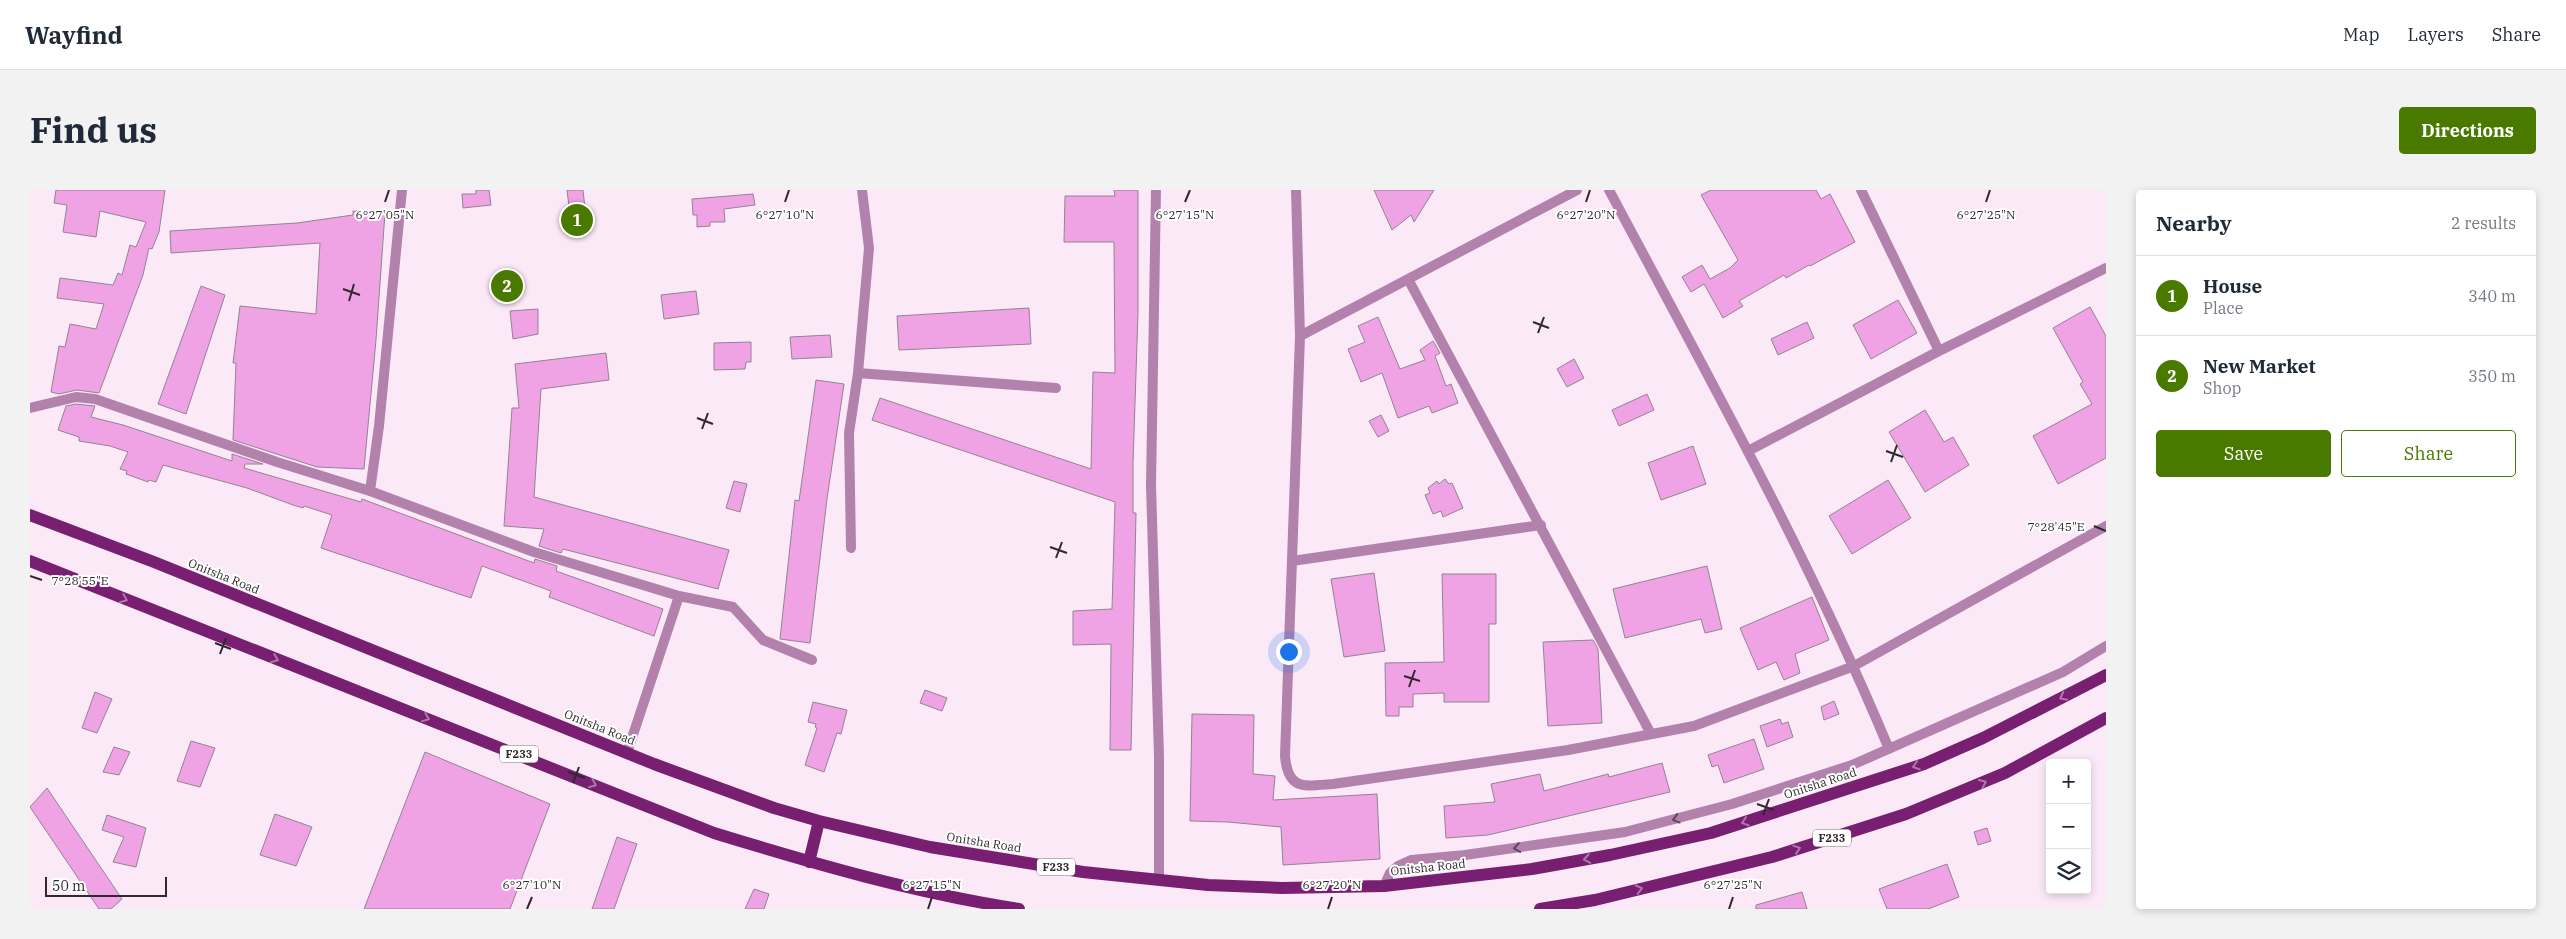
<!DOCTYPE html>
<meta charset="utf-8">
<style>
body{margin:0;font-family:"IBM Plex Serif",serif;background:#f2f2f3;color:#1f2937}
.controls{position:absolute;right:15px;bottom:15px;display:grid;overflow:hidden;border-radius:5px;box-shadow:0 2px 8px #0003}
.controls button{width:45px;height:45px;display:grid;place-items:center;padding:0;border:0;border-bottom:1px solid #e0e1e3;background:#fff;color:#1f2937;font:25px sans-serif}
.scale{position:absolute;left:15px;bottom:12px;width:122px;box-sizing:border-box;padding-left:5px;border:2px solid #2f282e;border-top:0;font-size:14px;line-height:18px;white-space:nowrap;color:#2f282e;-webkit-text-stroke:4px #fff;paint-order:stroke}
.you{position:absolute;left:1258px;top:461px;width:18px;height:18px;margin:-12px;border:4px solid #fff;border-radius:50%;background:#1a73e8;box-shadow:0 0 0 8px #1a73e833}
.badge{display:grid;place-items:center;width:32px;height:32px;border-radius:50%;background:#4a7900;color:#fff;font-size:16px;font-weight:700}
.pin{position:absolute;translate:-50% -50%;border:2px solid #fff;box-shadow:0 1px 5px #0006}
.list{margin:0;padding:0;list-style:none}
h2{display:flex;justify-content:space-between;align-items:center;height:65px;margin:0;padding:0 20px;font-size:21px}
h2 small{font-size:16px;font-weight:400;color:#747a83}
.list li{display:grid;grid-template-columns:32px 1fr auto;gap:15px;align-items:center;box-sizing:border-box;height:80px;padding:0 20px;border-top:1px solid #e0e1e3}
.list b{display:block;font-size:19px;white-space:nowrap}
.list p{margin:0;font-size:16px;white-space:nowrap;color:#747a83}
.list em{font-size:16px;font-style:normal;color:#747a83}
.actions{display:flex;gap:10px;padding:15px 20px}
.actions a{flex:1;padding:11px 0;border:1px solid #4a7900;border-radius:5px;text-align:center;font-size:18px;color:#4a7900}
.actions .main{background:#4a7900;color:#fff}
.icon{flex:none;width:28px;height:28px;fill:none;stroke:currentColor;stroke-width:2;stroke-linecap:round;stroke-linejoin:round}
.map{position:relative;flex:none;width:2076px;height:719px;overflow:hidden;border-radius:5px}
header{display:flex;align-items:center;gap:30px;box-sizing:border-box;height:70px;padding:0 25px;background:#fff;border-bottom:1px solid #e0e1e3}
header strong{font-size:24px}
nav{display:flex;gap:28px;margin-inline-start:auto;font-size:18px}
.intro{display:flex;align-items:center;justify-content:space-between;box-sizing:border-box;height:120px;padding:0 30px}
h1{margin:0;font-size:35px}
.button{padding:12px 22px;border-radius:5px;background:#4a7900;color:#fff;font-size:18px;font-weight:700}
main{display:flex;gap:30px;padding:0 30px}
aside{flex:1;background:#fff;border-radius:5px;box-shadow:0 2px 8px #0003}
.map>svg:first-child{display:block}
.building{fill:#efa3e5;stroke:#938390}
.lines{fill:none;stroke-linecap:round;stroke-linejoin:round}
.street{stroke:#b282ac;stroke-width:10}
.primary{stroke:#781f71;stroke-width:12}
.oneway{stroke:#ae79aa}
.oneway2{stroke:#5d485a}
.ticks{fill:none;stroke:#2f282e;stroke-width:2}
.labels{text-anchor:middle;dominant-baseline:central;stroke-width:4;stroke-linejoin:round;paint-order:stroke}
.shield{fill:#fff;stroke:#6d686d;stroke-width:1}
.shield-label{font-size:11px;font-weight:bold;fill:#2f282e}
.street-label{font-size:12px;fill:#2f282e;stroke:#fff}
.ticks-label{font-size:12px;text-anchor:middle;fill:#2f282e;stroke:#fff;stroke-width:4;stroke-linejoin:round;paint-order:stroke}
</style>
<header>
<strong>Wayfind</strong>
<nav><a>Map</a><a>Layers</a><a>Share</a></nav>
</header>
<div class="intro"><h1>Find us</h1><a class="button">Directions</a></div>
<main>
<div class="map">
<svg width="2076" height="719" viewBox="0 0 2076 719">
<rect width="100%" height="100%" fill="#fbe9f8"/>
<!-- building -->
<path class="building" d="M26 0H135L129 42 122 59 119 58 113 85 69 203 47 200 29 204 21 202 29 156 35 157 40 134 66 139 74 114 27 108 30 88 83 95 88 83 92 85 100 55 106 57 116 32 70 21 66 47 33 42 37 15 24 13Z
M446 0H459L461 15 433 18 432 4H446Z
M537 0H553L557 36 538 38 537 25H540Z
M1084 0H1108V123L1103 273V323H1106L1101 560H1080L1081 454 1043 455V421L1082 419 1085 312 842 230 850 208 1061 279 1063 182 1085 183 1084 52H1034L1035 6H1085Z
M1344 0H1404L1384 32 1381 25 1362 40Z
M1681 0H1786L1791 9 1800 4 1825 52 1780 76 1779 75 1756 88 1754 85 1709 111 1713 116 1693 128 1674 94 1661 102 1652 87 1672 75 1680 89 1700 78 1708 70 1671 5Z
M723 4 725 15 694 19 695 32H680V36L667 37V25H663L662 9Z
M323 21 355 23 346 150 334 279 287 277 203 250 206 173H203L210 116 286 124 290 53 141 63 140 41 267 33 323 25Z
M171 96 195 105 156 224 128 214Z
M666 101 669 124 634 129 631 105Z
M1868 110 1887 143 1841 169 1823 135Z
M2060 117 2076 146V268L2028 294 2003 246 2062 214 2050 194 2053 192 2023 138Z
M999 118 1001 154 869 160 867 126Z
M508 119V144L483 149 480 121Z
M1348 127 1370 179 1395 170 1390 160 1403 151 1410 163 1405 166 1416 196 1421 194 1428 213 1402 223 1399 216 1368 228 1352 183 1331 192 1318 159 1335 152 1328 136Z
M1777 132 1784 148 1748 165 1741 149Z
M800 145 802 167 762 169 760 147Z
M721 152V172H716L715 179 684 180V153Z
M576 163 579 190 511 199 504 307 699 360 688 399 533 359 531 363 509 356 514 339 474 336 482 218H489L485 174Z
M1544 169 1554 188 1537 197 1527 179Z
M786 190 814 194 797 309 780 453 750 449 765 310 769 311Z
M1617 204 1624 220 1589 236 1582 220Z
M46 214 65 216 61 227 93 235 202 271V264L233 274H215L214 278 331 312 332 309 504 373 505 369 527 376 526 381 633 419 624 446 519 407 521 401 452 376 441 408 291 358 302 325 274 316 273 318 263 315 217 298 133 275 126 292 119 290 118 292 96 284 97 281 90 279 98 262 80 256 49 251V247L28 240 36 216Z
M1895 220 1914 252 1923 247 1939 275 1895 302 1859 242Z
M1351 225 1359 241 1348 247 1339 231Z
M1663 256 1676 294 1631 310 1618 273Z
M1415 289 1419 294 1422 293 1433 318 1413 327 1411 321 1403 324 1395 305 1400 303 1398 298 1407 291 1409 294Z
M1858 290 1881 328 1822 364 1799 326Z
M704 291 717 294 710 322 696 318Z
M1677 376 1692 439 1675 443 1671 429 1595 448 1583 399Z
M1344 383 1355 461 1314 467 1301 389Z
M1412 384H1466V434H1459V512H1414V503L1383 504V517H1369V526H1356L1355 473 1414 472Z
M1782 407 1799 450 1765 464 1770 483 1754 490 1746 472 1728 480 1710 438Z
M1563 450 1568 459 1572 533 1518 536 1513 452Z
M895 500 917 508 912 521 890 513Z
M65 502 82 509 67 543 52 538Z
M1804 511 1809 524 1794 530 1791 517Z
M783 512 817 520 811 544 807 543 794 582 775 575 787 538 785 537 786 534 778 532Z
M1162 524 1224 525 1223 584 1245 586 1243 610 1347 604 1350 669 1253 675 1251 637 1198 632 1160 631Z
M1750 529 1752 534 1758 532 1763 547 1737 557 1730 536Z
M1724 549 1734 579 1694 593 1688 575 1682 577 1678 565Z
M161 551 185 558 170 597 147 591Z
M84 557 100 562 89 585 73 582Z
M395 562 520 614 480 719H334Z
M1632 573 1640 602 1458 645 1416 648 1414 616 1465 612 1461 594 1510 584 1514 601 1578 584 1579 587Z
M17 598 92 709 81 719H69L0 617Z
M245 624 282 637 266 676 230 665Z
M77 625 116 638 106 677 83 672 94 647 72 640Z
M1957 638 1961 651 1948 655 1944 642Z
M587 647 607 654 584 719H562Z
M1917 674 1929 707 1898 719H1857L1849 699Z
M724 699 739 704 734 719H715Z
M1772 702 1777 719H1726V715Z"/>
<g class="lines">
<!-- street -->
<path class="street" d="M1126 0 1121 295 1129 567V689
M1266 0 1270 146 1255 566C1258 601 1274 596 1303 594L1538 560 1664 536 1824 476 2076 336
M1579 0C1677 184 1779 367 1859 559
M1831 0 1909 161
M1378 89 1621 544
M1270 146 1547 0
M828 183 1026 198
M0 218 46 207 65 209 247 272 340 301 504 362 649 406 703 417 733 450 782 470
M1718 261 1909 161 2076 78
M340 301 349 236 372 0
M821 358 819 243 828 183 839 58 832 0
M1262 371 1511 335
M597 563 649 406
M1354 696 1360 683 1368 676 1381 670 1435 665 1595 642 1702 614 1822 575 2033 482 2076 456"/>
<!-- primary -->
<path class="primary" d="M0 325 124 372 624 574 744 618 789 631 900 657 1053 682 1178 695 1252 698 1354 696 1502 679 1580 665 1681 643 1894 574 1953 548 2076 485
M0 371 684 643C785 674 885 703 989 719
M779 672 789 631
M1510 719 1565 710 1742 667 1876 624 1975 583 2076 528"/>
</g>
<!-- one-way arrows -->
<defs><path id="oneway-chevron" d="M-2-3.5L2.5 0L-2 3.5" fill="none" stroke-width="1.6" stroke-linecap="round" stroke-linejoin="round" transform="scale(1.25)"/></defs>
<g class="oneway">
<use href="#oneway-chevron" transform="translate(94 409) rotate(22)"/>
<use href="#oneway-chevron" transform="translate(245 469) rotate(22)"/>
<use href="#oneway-chevron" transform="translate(2033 507) rotate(153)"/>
<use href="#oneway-chevron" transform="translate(396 528) rotate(22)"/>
<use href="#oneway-chevron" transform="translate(1886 576) rotate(162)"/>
<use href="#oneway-chevron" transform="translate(1953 593) rotate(-24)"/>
<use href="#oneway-chevron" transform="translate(563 594) rotate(22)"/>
<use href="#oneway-chevron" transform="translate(1715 632) rotate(162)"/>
<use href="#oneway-chevron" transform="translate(1767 659) rotate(-18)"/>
<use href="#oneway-chevron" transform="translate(1557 669) rotate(170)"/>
<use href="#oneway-chevron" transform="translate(1609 699) rotate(-14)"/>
</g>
<g class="oneway2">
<use href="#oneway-chevron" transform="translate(1646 629) rotate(165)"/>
<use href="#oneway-chevron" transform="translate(1487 658) rotate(172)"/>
</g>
<!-- ticks -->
<path class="ticks" d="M355 12 359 0M755 12 759 0M1155 12 1160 0M1556 12 1560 0M1956 12 1960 0M313 99 330 105M319 111 324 94M1503 132 1519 138M1508 143 1514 127M667 228 683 234M672 239 678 223M1856 261 1873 267M1861 272 1867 255M2064 336 2076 341M1020 357 1037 363M1026 368 1032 352M0 386 12 390M185 453 201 459M190 464 196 448M1374 486 1390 491M1379 497 1385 480M538 582 555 588M543 593 549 577M1727 614 1744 620M1733 625 1739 609M497 719 502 707M898 719 902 707M1298 719 1302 707M1699 719 1703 707"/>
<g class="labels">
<!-- shield labels -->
<g class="shield">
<rect x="470" y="555.5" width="38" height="17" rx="4"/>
<rect x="1783" y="639.5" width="38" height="17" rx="4"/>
<rect x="1007" y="668.5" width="38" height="17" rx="4"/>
</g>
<g class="shield-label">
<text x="489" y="564">F233</text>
<text x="1802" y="648">F233</text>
<text x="1026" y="677">F233</text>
</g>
<!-- street labels -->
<g class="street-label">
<text transform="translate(194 386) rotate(22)">Onitsha Road</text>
<text transform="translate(570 537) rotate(22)">Onitsha Road</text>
<text transform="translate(1790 593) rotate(-18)">Onitsha Road</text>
<text transform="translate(954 652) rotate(9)">Onitsha Road</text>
<text transform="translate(1398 677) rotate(-6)">Onitsha Road</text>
</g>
</g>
<g class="ticks-label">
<text x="355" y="29">6°27'05"N</text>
<text x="755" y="29">6°27'10"N</text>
<text x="1155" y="29">6°27'15"N</text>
<text x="1556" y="29">6°27'20"N</text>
<text x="1956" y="29">6°27'25"N</text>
<text x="2026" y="341">7°28'45"E</text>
<text x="50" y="395">7°28'55"E</text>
<text x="502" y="699">6°27'10"N</text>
<text x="902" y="699">6°27'15"N</text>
<text x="1302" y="699">6°27'20"N</text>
<text x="1703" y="699">6°27'25"N</text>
</g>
</svg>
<div class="controls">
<button>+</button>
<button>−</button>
<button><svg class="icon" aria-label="layers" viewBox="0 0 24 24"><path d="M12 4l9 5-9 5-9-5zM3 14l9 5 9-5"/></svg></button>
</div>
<div class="scale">50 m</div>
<div class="you"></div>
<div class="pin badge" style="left:547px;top:30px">1</div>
<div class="pin badge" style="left:477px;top:96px">2</div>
</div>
<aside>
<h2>Nearby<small>2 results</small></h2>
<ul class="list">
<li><span class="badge">1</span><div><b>House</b><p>Place</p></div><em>340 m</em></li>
<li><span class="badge">2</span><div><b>New Market</b><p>Shop</p></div><em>350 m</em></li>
</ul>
<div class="actions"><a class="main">Save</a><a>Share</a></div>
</aside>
</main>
